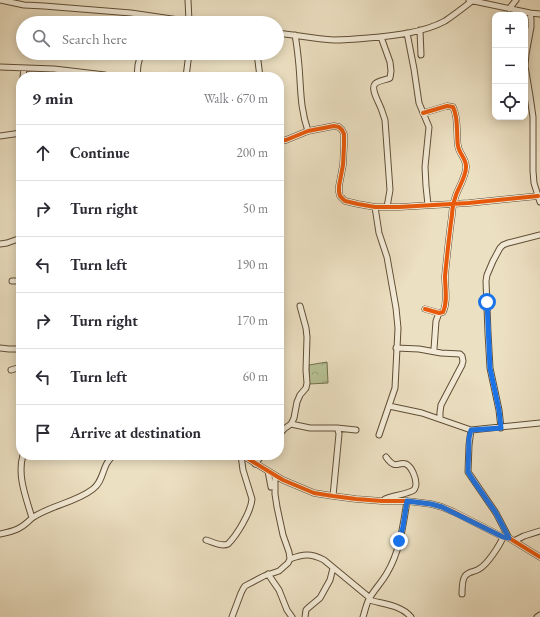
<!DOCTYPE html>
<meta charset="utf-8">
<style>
body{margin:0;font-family:"EB Garamond",serif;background:#f7f7f7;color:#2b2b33}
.controls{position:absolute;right:12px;top:12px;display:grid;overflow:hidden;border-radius:8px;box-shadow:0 2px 10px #0003}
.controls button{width:36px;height:36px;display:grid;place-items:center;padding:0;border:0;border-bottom:1px solid #e1e1e2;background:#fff;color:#2b2b33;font:20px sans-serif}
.stop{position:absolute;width:12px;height:12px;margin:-9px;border:3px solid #1a73e8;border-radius:50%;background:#fff}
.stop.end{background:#1a73e8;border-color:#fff;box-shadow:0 1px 4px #0008}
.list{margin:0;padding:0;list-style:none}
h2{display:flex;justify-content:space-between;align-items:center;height:52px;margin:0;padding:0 16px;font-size:17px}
h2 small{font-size:13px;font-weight:400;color:#7c7c81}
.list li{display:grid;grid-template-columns:26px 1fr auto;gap:12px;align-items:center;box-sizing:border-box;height:56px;padding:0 16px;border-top:1px solid #e1e1e2}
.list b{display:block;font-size:15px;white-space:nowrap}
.list em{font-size:13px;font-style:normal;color:#7c7c81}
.icon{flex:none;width:22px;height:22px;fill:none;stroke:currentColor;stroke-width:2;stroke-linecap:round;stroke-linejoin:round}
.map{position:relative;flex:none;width:540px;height:617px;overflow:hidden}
.search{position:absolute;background:#fff;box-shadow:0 2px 10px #0003;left:16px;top:16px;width:268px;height:44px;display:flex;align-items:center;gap:10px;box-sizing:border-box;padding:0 14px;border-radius:22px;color:#7c7c81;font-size:15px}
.panel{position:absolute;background:#fff;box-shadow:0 2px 10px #0003;left:16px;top:72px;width:268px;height:388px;border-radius:16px}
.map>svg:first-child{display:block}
.forest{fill:url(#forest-crowns);stroke:#74704e}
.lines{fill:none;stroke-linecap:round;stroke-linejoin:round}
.street-casing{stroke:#604e36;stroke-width:7}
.street{stroke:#f3ebd7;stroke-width:5}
.cycleway-casing{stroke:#f3ebd7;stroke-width:6}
.cycleway{stroke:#e8590c;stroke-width:4}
.route{stroke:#1a73e8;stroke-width:5}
</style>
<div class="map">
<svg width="540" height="617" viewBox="0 0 540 617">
<defs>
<pattern id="forest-crowns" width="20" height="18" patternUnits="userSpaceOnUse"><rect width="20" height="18" fill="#b7c294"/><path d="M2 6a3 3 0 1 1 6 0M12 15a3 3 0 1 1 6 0" fill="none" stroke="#9ea67e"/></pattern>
</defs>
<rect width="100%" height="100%" fill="#ece0c2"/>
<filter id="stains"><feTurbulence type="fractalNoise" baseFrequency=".005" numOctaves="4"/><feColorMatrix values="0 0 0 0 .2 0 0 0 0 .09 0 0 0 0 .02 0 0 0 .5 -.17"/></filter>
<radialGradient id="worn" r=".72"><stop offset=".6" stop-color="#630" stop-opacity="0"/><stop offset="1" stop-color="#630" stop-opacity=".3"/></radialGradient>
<!-- forest -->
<path class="forest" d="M327 362 328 383 309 384V365Z"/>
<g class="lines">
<defs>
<path id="street" d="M0 0 24 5 44 6 131 13 199 23
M188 0 189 21
M469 0 530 13 540 14
M509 9 516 0
M530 13 531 19V27L526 54 525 66 530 96 533 117V171L534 183 540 202
M148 23 150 16
M420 30 421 55
M277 33C296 35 315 39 334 40 346 40 357 39 368 38 392 36 423 33 445 21 454 15 463 8 472 1
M407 33 414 69 419 103 429 127 425 167 426 186 428 205
M295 35C297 45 298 55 299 66 301 89 300 108 308 131
M381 37 390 62 391 71 390 78C386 80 377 81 375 84 370 89 380 104 382 111 383 114 384 117 385 120L390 190 387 207
M257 53 260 77
M0 67 54 69 105 75 112 77
M23 77 24 68
M137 77 138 65 141 53
M186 77 189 53
M423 113 447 106 453 107C459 119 456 134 458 146 459 153 466 159 466 166 467 174 459 187 456 195 454 201 452 208 452 215 449 236 447 256 445 276 445 288 448 302 443 312L439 313 425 309
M0 136 21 133
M279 141 286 140 308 131 334 126 339 127 342 130 344 134V146L343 165 339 186V192L340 196 345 201 358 204 375 207H399L469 203 538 196
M375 207 379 233 387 257 396 308 398 328 395 388 379 435
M0 244 7 243 21 238
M12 281H21
M0 348 9 349H21
M396 348 419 349 441 353 460 354 462 356 463 361 462 365 441 405 440 412V419
M434 349 436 321 439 313
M11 370 21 367
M389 406 422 413 471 430 540 423
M291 424 310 428H337L338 430 339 434 333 496
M337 428 356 430
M501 428 499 410 490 368 488 333 486 281 487 275 493 261 500 248 503 245 508 243 540 235
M471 430 469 445 468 472 496 513 509 538
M279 435 284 429 291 424 294 418 297 402 300 395 306 388 307 383 306 370 307 337 306 328 300 306
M242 455 283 480 314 493 333 496 356 499 382 501H407L431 504 442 507 454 512 503 537 509 538 540 557
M255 464 262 455
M268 471 271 487
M385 499C394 495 405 495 414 490 415 488 416 487 416 484 416 478 412 467 406 464 398 461 396 471 386 457
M32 518C51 505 75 503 93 489 105 480 101 465 114 455
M0 534C15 531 21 529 32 518 26 497 17 476 23 455
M206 540C213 542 221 547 228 544 237 535 251 512 252 499L243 470 241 455
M514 541 524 536 540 531
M290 559C303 554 311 553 324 560L370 598
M268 574 279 590 287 610 292 617
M462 594C462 588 462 580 465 576 469 571 475 572 479 569 487 565 500 545 503 537
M369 600C383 604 401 605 411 617
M232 617 241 593 243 589 245 586 264 576 279 571 288 563 290 559 289 552 283 535 277 507 275 494V476
M305 617 306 610 308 608 320 598 330 580 333 568
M363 617C365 611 366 605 369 599 374 590 382 582 387 573 400 551 403 526 407 501
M537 617 540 615"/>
</defs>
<!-- street casing -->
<use href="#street" class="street-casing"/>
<!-- street -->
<use href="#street" class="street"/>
<defs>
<path id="cycleway" d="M423 113 447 106 453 107C459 119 456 134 458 146 459 153 466 159 466 166 467 174 459 187 456 195 454 201 452 208 452 215 449 236 447 256 445 276 445 288 448 302 443 312L439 313 425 309
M279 141 286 140 308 131 334 126 339 127 342 130 344 134V146L343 165 339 186V192L340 196 345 201 358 204 375 207H399L469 203 538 196
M242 455 283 480 314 493 333 496 356 499 382 501H407L431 504 442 507 454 512 503 537 509 538 540 557"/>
</defs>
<!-- cycleway casing -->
<use href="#cycleway" class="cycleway-casing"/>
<!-- cycleway -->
<use href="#cycleway" class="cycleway"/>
</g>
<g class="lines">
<!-- route -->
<path class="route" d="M399 541 403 527 407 501 431 504 442 507 503 537 509 538 496 513 473 480 468 472 469 438 471 430 501 428 499 410 490 368 487 302"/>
</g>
<rect width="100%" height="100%" filter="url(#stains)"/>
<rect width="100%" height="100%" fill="url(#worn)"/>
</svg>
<div class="controls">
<button>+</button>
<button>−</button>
<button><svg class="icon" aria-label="locate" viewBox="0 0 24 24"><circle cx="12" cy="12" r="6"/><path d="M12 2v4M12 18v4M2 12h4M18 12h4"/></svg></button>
</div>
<div class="stop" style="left:487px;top:302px"></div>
<div class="stop end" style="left:399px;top:541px"></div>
<div class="search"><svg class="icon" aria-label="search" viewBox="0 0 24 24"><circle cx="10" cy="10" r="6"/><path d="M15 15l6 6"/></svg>Search here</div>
<section class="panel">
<h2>9 min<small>Walk · 670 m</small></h2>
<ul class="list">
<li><svg class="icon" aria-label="ahead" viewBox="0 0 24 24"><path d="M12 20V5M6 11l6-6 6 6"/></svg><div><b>Continue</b></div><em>200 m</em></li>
<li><svg class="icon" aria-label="right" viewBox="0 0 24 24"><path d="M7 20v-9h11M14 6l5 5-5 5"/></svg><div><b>Turn right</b></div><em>50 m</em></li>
<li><svg class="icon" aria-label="left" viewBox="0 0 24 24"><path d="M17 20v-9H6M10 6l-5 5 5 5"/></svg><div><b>Turn left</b></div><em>190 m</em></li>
<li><svg class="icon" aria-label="right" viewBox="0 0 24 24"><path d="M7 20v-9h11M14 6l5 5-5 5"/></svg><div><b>Turn right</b></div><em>170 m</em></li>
<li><svg class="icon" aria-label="left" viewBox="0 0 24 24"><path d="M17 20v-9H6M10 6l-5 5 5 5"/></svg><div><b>Turn left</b></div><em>60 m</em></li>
<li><svg class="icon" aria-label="arrive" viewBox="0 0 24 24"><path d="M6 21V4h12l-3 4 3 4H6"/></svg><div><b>Arrive at destination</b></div></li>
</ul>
</section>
</div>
